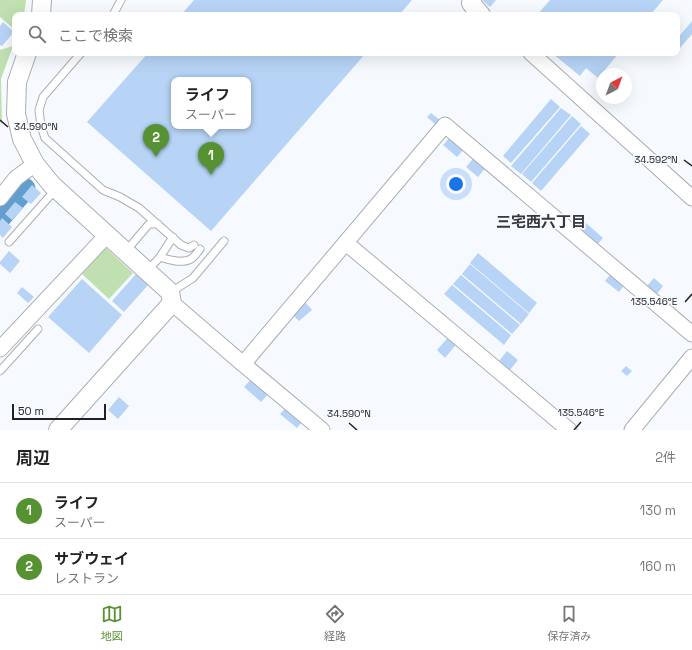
<!DOCTYPE html>
<html lang="ja">
<meta charset="utf-8">
<style>
body{margin:0;font-family:"Space Grotesk","Noto Sans JP",sans-serif;background:#f6f6f6;color:#222}
.compass{position:absolute;left:596px;top:68px;width:36px;height:36px;border-radius:50%;background:#fff;box-shadow:0 4px 16px #0002;rotate:41deg}
.scale{position:absolute;left:12px;bottom:10px;width:94px;box-sizing:border-box;padding-left:4px;border:2px solid #212223;border-top:0;font-size:11px;line-height:14px;white-space:nowrap;color:#212223;-webkit-text-stroke:3px #f6f9fd;paint-order:stroke}
.you{position:absolute;left:456px;top:184px;width:14px;height:14px;margin:-10px;border:3px solid #fff;border-radius:50%;background:#1a73e8;box-shadow:0 0 0 6px #1a73e833}
.badge{display:grid;place-items:center;width:26px;height:26px;border-radius:50%;background:#569232;color:#fff;font-size:13px;font-weight:700}
.pin{position:absolute;translate:-50% -33px;filter:drop-shadow(0 1px 2px #0008)}
.pin::after{content:'';position:absolute;top:21px;width:14px;height:12px;background:inherit;clip-path:polygon(0 0,100% 0,50% 100%)}
.popup{position:absolute;left:171px;top:77px;width:80px;height:52px;box-sizing:border-box;display:grid;place-content:center;border-radius:8px;background:#fff;filter:drop-shadow(0 1px 3px #0005);font-size:13px;white-space:nowrap;color:#767676}
.popup b{font-size:15px;color:#222}
.popup::after{content:'';position:absolute;left:50%;top:100%;margin-left:-8px;border:8px solid transparent;border-top-color:#fff}
.list{margin:0;padding:0;list-style:none}
h2{display:flex;justify-content:space-between;align-items:center;height:52px;margin:0;padding:0 16px;font-size:17px}
h2 small{font-size:13px;font-weight:400;color:#767676}
.list li{display:grid;grid-template-columns:26px 1fr auto;gap:12px;align-items:center;box-sizing:border-box;height:56px;padding:0 16px;border-top:1px solid #e0e0e0}
.list b{display:block;font-size:15px;white-space:nowrap}
.list p{margin:0;font-size:13px;white-space:nowrap;color:#767676}
.list em{font-size:13px;font-style:normal;color:#767676}
.icon{flex:none;width:22px;height:22px;fill:none;stroke:currentColor;stroke-width:2;stroke-linecap:round;stroke-linejoin:round}
.map{position:relative;flex:none;width:692px;height:430px;overflow:hidden}
.search{position:absolute;background:#fff;box-shadow:0 4px 16px #0002;left:12px;right:12px;top:12px;height:44px;display:flex;align-items:center;gap:10px;box-sizing:border-box;padding:0 14px;border-radius:8px;color:#767676;font-size:15px}
.sheet{height:164px;background:#fff}
nav{display:flex;justify-content:space-around;align-items:center;box-sizing:border-box;height:56px;border-top:1px solid #e0e0e0;background:#fff;font-size:11px;color:#767676}
nav a{display:grid;justify-items:center;gap:2px}
nav .on{color:#569232}
.map>svg:first-child{display:block}
.green{fill:#c1e0b1}
.lines{fill:none;stroke-linecap:round;stroke-linejoin:round}
.river{stroke:#629fce;stroke-width:23}
.building{fill:#b7d4f6;fill-rule:evenodd}
.service-casing{stroke:#abaeb2;stroke-width:9}
.minor-casing{stroke:#abaeb2;stroke-width:17}
.tertiary-casing{stroke:#abaeb2;stroke-width:20}
.service{stroke:#fff;stroke-width:7}
.minor{stroke:#fff;stroke-width:15}
.tertiary{stroke:#fff;stroke-width:18}
.ticks{fill:none;stroke:#212223;stroke-width:1.5}
.labels{text-anchor:middle;dominant-baseline:central;stroke-width:3.5;stroke-linejoin:round;paint-order:stroke}
.neighbourhood-label{font-size:15px;font-weight:bold;fill:#36383b;stroke:#f6f9fd}
.ticks-label{font-size:10px;text-anchor:middle;fill:#212223;stroke:#f6f9fd;stroke-width:3.5;stroke-linejoin:round;paint-order:stroke}
</style>
<div class="map">
<svg width="692" height="430" viewBox="0 0 692 430">
<rect width="100%" height="100%" fill="#f6f9fd"/>
<!-- green -->
<path class="green" d="M0 0H26L24 15H15V30L0 17Z
M13 46 1 79 2 124 0 122V50Z
M106 248 133 273 109 299 82 274Z"/>
<g class="lines">
<!-- river -->
<path class="river" d="M0 217 24 189 18 185"/>
</g>
<!-- building -->
<path class="building" d="M194 0H412L399 15H181Z
M482 0H496L490 7Z
M550 0H663L650 15H537Z
M692 21V34L680 48 677 46V39Z
M3 22 14 32 2 46 0 45V26Z
M148 53H366L211 231 87 122ZM174 80H248V126H174Z
M552 53H619L598 78 586 68 580 76Z
M551 99 560 107 511 163 503 156Z
M561 108 571 115 521 174 511 166Z
M431 113 440 120 436 125 427 117Z
M572 116 581 124 531 182 522 174Z
M581 126 590 134 541 191 532 183Z
M453 134 467 146 457 157 443 145Z
M476 155 488 165 478 177 466 167Z
M32 185 41 193 31 204 22 197Z
M15 202 23 208 12 220 5 214Z
M2 218 12 227 3 238 0 235V221Z
M586 223 603 238 596 246 579 231Z
M9 251 20 261 10 273 0 264V262Z
M478 253 537 303 529 313 470 263Z
M470 264 529 314 521 324 462 274Z
M613 271 627 282 619 292 605 281Z
M136 274 148 285 124 312 112 301Z
M461 275 520 325 512 334 453 284Z
M654 278 663 286 657 294 647 286Z
M82 279 122 315 89 353 48 317Z
M452 285 511 335 504 345 444 294Z
M22 287 34 297 28 303 17 293Z
M304 301 312 310 299 321 291 313Z
M452 333 460 340 445 358 437 350Z
M507 351 518 360 510 370 499 361Z
M626 366 632 371 627 376 621 371Z
M254 376 271 391 261 402 244 387Z
M119 397 129 406 118 419 108 410Z
M288 405 305 418 297 428 280 414Z"/>
<g class="lines">
<defs>
<path id="service" d="M113 15 121 0
M81 53 43 97 39 110 41 126 45 138 103 190 120 197 139 208 181 245 189 248 194 245
M9 242 56 189
M126 251 149 224H158
M160 257 173 237
M148 270 160 257C169 260 182 264 191 259 194 257 197 253 200 249
M171 292 193 278 224 241
M0 371 38 329"/>
<path id="minor" d="M531 53 692 198
M0 198 16 178 35 164
M346 243 569 430
M172 303 243 364
M0 349 108 234
M322 430 243 364 445 125 692 334
M632 430 692 357"/>
<path id="tertiary" d="M472 0 471 3 481 15
M41 15 42 0
M27 53 17 82 16 114 22 139 35 164 52 185 170 292 172 303 58 430"/>
</defs>
<!-- service casing -->
<use href="#service" class="service-casing"/>
<!-- minor casing -->
<use href="#minor" class="minor-casing"/>
<!-- tertiary casing -->
<use href="#tertiary" class="tertiary-casing"/>
<!-- service -->
<use href="#service" class="service"/>
<!-- minor -->
<use href="#minor" class="minor"/>
<!-- tertiary -->
<use href="#tertiary" class="tertiary"/>
</g>
<!-- ticks -->
<path class="ticks" d="M0 120 8 127M684 160 692 166M685 302 692 294M349 423 357 430M574 430 581 422"/>
<g class="labels">
<!-- neighbourhood labels -->
<g class="neighbourhood-label">
<text x="541" y="221">三宅西六丁目</text>
</g>
</g>
<g class="ticks-label">
<text x="36" y="130">34.590°N</text>
<text x="656" y="163">34.592°N</text>
<text x="654" y="305">135.546°E</text>
<text x="581" y="416">135.546°E</text>
<text x="349" y="417">34.590°N</text>
</g>
</svg>
<svg class="compass" viewBox="-18 -18 36 36"><path d="M0-13l5 13h-10z" fill="#e53935"/><path d="M0 13l5-13h-10z" fill="#767676"/></svg>
<div class="scale">50 m</div>
<div class="you"></div>
<div class="pin badge" style="left:211px;top:175px">1</div>
<div class="popup"><b>ライフ</b>スーパー</div>
<div class="pin badge" style="left:156px;top:157px">2</div>
<div class="search"><svg class="icon" aria-label="search" viewBox="0 0 24 24"><circle cx="10" cy="10" r="6"/><path d="M15 15l6 6"/></svg>ここで検索</div>
</div>
<section class="sheet">
<h2>周辺<small>2件</small></h2>
<ul class="list">
<li><span class="badge">1</span><div><b>ライフ</b><p>スーパー</p></div><em>130 m</em></li>
<li><span class="badge">2</span><div><b>サブウェイ</b><p>レストラン</p></div><em>160 m</em></li>
</ul>
</section>
<nav>
<a class="on"><svg class="icon" aria-label="map" viewBox="0 0 24 24"><path d="M3 6l6-2 6 2 6-2v14l-6 2-6-2-6 2zM9 4v14M15 6v14"/></svg>地図</a>
<a><svg class="icon" aria-label="directions" viewBox="0 0 24 24"><path d="M12 3l9 9-9 9-9-9zM9 14v-3h6M13 9l2 2-2 2"/></svg>経路</a>
<a><svg class="icon" aria-label="saved" viewBox="0 0 24 24"><path d="M7 4h10v16l-5-4-5 4z"/></svg>保存済み</a>
</nav>
